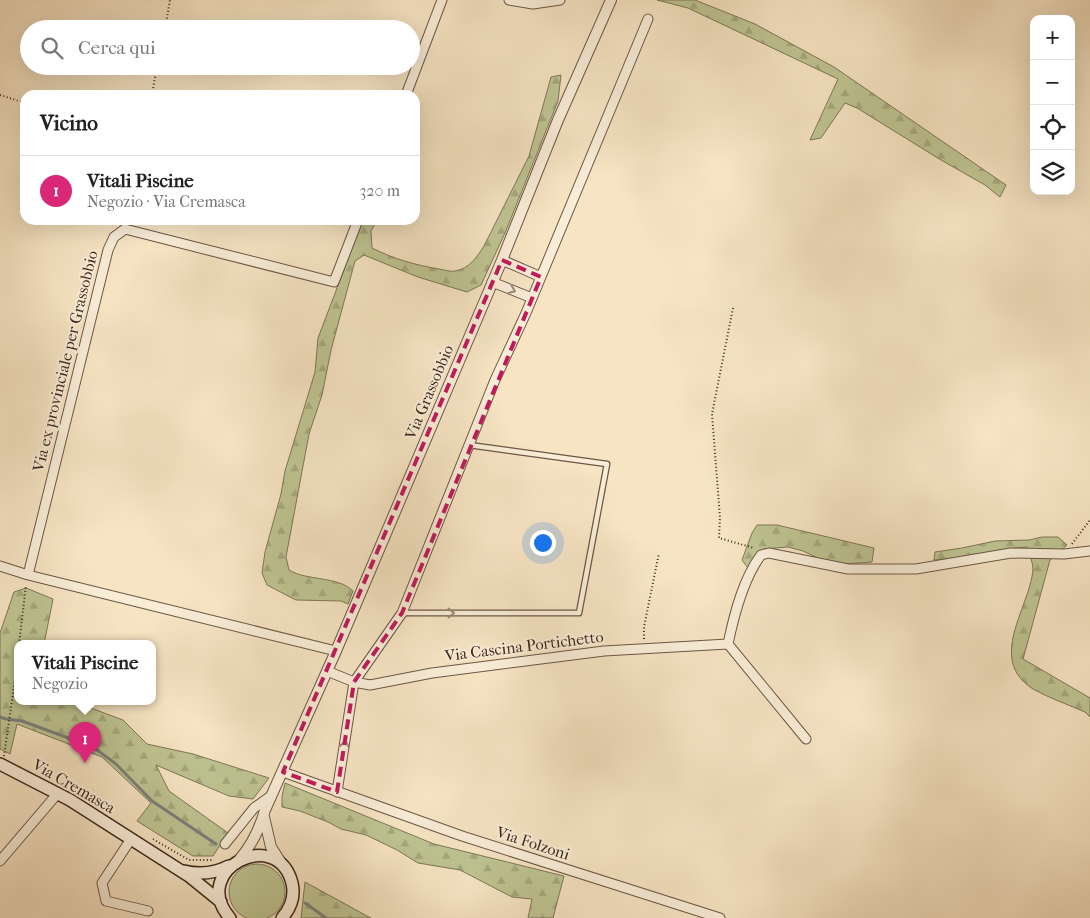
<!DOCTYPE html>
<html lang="it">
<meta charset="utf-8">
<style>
body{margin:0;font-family:"IM FELL French Canon",serif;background:#f2f2f2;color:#222}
.controls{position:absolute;right:15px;top:15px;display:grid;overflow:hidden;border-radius:10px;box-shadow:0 5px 20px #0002}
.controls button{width:45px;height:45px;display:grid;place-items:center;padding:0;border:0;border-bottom:1px solid #e0e0e0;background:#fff;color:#222;font:25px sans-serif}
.you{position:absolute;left:542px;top:542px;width:18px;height:18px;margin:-12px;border:4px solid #fff;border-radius:50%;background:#1a73e8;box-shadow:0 0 0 8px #1a73e833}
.badge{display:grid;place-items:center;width:32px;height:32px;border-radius:50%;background:#db2777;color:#fff;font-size:16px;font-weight:700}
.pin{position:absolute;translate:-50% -41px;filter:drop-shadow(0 1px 2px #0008)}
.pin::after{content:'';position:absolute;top:26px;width:18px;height:15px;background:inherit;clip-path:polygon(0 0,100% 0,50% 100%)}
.popup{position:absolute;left:14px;top:640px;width:142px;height:65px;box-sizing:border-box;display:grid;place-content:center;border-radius:10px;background:#fff;filter:drop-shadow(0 1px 4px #0005);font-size:16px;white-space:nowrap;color:#767676}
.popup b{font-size:19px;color:#222}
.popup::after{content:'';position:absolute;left:50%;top:100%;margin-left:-10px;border:10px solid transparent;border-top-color:#fff}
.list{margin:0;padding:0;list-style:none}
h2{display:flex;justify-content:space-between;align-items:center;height:65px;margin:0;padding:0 20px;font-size:21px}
h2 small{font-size:16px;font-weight:400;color:#767676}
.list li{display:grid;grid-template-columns:32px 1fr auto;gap:15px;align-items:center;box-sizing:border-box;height:70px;padding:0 20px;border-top:1px solid #e0e0e0}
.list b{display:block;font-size:19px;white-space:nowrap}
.list p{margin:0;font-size:16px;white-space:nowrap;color:#767676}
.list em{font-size:16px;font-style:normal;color:#767676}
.icon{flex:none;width:28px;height:28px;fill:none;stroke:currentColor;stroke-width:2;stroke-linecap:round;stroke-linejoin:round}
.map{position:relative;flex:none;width:1090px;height:918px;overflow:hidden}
.search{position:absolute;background:#fff;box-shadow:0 5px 20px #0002;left:20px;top:20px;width:400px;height:55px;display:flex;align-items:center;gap:12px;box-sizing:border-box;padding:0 18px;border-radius:28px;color:#767676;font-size:19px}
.panel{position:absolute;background:#fff;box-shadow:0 5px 20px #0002;left:20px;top:90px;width:400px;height:135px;border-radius:15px}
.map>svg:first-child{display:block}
.grass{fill:#bec492;stroke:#7e7656}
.forest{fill:url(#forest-firs);stroke:#7e7656}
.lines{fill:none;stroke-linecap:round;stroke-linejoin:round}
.stream{stroke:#7b807d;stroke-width:3}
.service-casing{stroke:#6c5645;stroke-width:7}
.minor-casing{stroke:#6c5645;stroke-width:11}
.tertiary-casing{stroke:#6c5645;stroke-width:12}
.secondary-casing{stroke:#3e271b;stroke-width:14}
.path{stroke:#3e271b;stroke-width:2;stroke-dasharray:1 2.5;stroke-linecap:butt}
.service{stroke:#f9edd8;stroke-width:4.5}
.minor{stroke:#f9edd8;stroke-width:9}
.tertiary{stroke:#f9edd8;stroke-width:10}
.secondary{stroke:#f9edd8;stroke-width:11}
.oneway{stroke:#9c8a7a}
.marked{fill:none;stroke:#c2185b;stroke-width:4;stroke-dasharray:10 6;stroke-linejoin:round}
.labels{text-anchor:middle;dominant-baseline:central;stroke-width:4;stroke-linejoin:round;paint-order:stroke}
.street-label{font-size:16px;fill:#3e271b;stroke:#f9edd8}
</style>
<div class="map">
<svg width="1090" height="918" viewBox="0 0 1090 918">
<defs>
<pattern id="forest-firs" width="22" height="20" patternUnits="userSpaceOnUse" patternTransform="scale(1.25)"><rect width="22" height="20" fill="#bec492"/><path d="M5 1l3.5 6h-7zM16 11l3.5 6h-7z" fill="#a4a87d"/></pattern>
</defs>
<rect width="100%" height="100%" fill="#f6e4c3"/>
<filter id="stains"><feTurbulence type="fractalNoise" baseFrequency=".004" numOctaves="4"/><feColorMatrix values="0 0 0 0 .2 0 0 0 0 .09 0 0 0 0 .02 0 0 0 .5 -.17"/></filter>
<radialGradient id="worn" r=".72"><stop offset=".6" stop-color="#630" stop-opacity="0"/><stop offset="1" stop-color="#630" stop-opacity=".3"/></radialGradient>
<!-- grass -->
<path class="grass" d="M229 892a28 28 0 1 1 56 0a28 28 0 1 1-56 0Z"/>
<!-- forest -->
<path class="forest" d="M657 0H695L755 24 834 67 1006 185 1000 197 985 185 941 160 857 108 845 103 821 138 810 140 838 79 688 8Z
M561 75 558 101 505 233 481 285 467 292 418 277 364 255 355 261 331 350 322 395 309 434 286 557 289 570C307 581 338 576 353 591L348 604 341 601 296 600 267 585 262 573 265 552 281 494 285 471 315 372 318 338 363 220H377L371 231 372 248C394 259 415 265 439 269 444 270 451 272 455 271 469 269 477 257 484 246L529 156 551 77Z
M757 525H777L874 548 872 562 844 564 820 559 803 551 788 547 763 549 748 568 742 560 752 533Z
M1042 537H1058L1067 545 1050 560 1023 659 1090 698V717L1085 712C1069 705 1049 698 1033 689 986 659 1030 608 1033 569 1033 562 1029 554 1027 547 996 549 966 558 934 560L935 552 962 548 995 541 1029 540Z
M26 588 53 599 44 644H18V702H75L123 720 147 744 193 754 269 778 253 799 229 796 156 765 169 791 228 833 213 856H193L137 821 151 803 102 757 17 724 10 754 0 749V633L14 592Z
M285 783 434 844 564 876 553 918H528L532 899 512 897 460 870 418 863 397 850 366 835 341 829 328 822 300 811 282 807V796Z
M305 882 367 916 371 918H301Z"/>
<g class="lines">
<!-- stream -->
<path class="stream" d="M0 717 6 719 22 721 93 747 116 764 152 801 216 844
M305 903 326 918"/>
<defs>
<path id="service" d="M402 613H579L607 464 469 445"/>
<path id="minor" d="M509 0 533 4 560 0
M406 95 442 0
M502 260 541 277
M492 282 532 298
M0 566 28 575 336 651
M28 575 108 250 114 237 125 229 334 282 358 220
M728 644 806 739
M327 671 354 682 370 685 432 673 604 651 728 644C734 615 743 579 761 555L769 553 848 569H916L1011 553 1064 554 1090 551
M283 772 462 836 720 918
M337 792 354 682 402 613 495 380 526 313 648 19
M131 839 102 883 106 901 148 911
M225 844 254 808 271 796
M0 861 58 793"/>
<path id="tertiary" d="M264 817 271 847 283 866
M239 860C251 846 260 828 265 810L336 651 502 260 558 120 611 0"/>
<path id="secondary" d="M0 764 70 800 189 876 221 902
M184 871C200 875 215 873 229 866
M230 918C188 870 277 825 292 883 295 896 291 908 282 918"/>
</defs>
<!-- service casing -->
<use href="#service" class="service-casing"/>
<!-- minor casing -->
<use href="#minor" class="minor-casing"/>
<!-- tertiary casing -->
<use href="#tertiary" class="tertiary-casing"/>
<!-- secondary casing -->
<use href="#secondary" class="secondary-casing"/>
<!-- path -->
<path class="path" d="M165 29 170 0
M0 95 25 103
M152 95 157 66
M733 308 712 414 720 518 719 538 754 548
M1072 544 1090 520
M644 639V627L659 553
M19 644 26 585
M4 756 18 659
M153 839 189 860H212"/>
<!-- service -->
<use href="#service" class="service"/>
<!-- minor -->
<use href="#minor" class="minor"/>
<!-- tertiary -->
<use href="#tertiary" class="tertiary"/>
<!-- secondary -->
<use href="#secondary" class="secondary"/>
</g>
<!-- one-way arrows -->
<defs><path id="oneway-chevron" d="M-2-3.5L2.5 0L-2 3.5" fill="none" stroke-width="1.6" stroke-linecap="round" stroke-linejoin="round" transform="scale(1.25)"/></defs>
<g class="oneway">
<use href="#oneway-chevron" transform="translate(512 290) rotate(22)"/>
<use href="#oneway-chevron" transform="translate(451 613)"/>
<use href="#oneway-chevron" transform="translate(345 744) rotate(-81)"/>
</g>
<!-- marked area -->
<path class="marked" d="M502 260 541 277 402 613 354 682 337 792 283 772Z"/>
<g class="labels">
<!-- street labels -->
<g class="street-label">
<text transform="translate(65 361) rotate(-76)">Via ex provinciale per Grassobbio</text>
<text transform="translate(429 392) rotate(-67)">Via Grassobbio</text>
<text transform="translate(524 646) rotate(-7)">Via Cascina Portichetto</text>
<text transform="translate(74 786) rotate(30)">Via Cremasca</text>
<text transform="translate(533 843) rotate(18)">Via Folzoni</text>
</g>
</g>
<rect width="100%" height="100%" filter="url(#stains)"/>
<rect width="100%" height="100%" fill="url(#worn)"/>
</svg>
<div class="controls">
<button>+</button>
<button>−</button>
<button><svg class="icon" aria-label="locate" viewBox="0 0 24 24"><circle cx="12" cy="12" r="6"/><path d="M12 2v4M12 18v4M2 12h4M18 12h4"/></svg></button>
<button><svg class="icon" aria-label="layers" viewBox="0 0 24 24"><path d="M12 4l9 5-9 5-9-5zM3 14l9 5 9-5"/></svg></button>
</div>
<div class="you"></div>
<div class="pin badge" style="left:85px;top:763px">1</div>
<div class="popup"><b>Vitali Piscine</b>Negozio</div>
<div class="search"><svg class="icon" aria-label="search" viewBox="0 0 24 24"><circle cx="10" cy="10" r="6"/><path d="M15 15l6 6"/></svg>Cerca qui</div>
<section class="panel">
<h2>Vicino<small></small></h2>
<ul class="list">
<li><span class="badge">1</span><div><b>Vitali Piscine</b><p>Negozio · Via Cremasca</p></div><em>320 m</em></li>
</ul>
</section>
</div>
